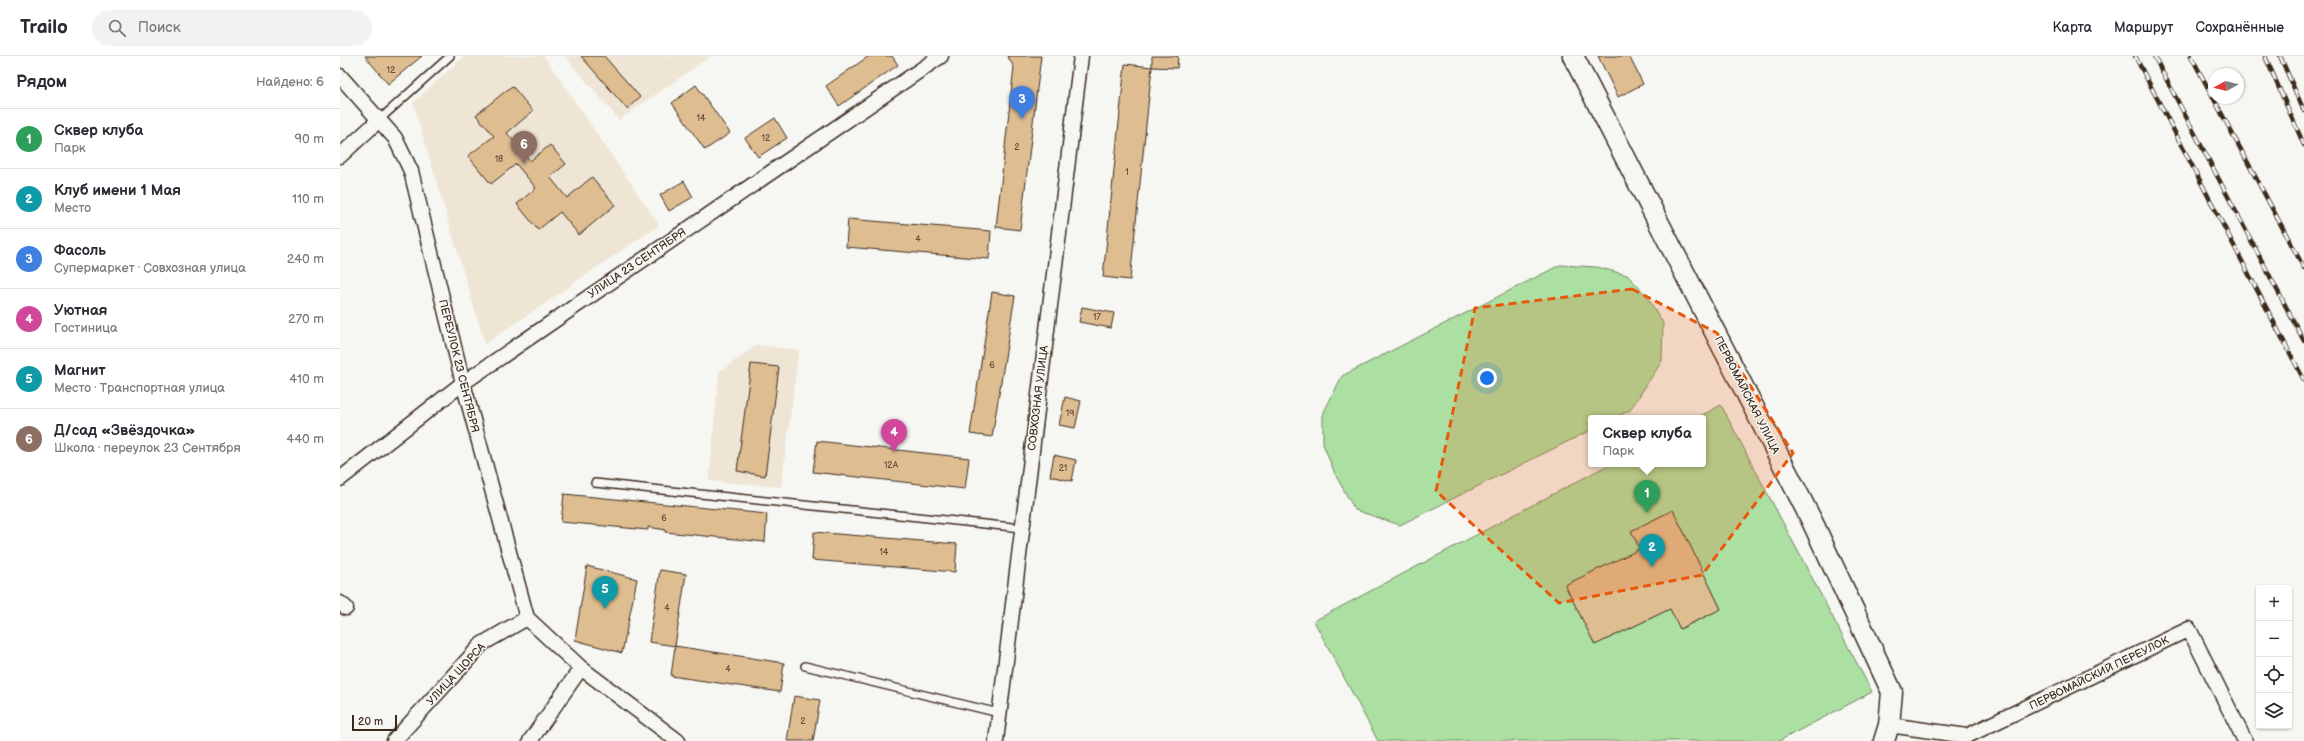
<!DOCTYPE html>
<html lang="ru">
<meta charset="utf-8">
<style>
body{margin:0;font-family:"Balsamiq Sans",sans-serif;background:#f2f2f3;color:#2b2b33}
.controls{position:absolute;right:12px;bottom:12px;display:grid;overflow:hidden;border-radius:4px;box-shadow:0 1px 3px #0004}
.controls button{width:36px;height:36px;display:grid;place-items:center;padding:0;border:0;border-bottom:1px solid #e1e1e2;background:#fff;color:#2b2b33;font:20px sans-serif}
.compass{position:absolute;left:1868px;top:12px;width:36px;height:36px;border-radius:50%;background:#fff;box-shadow:0 1px 3px #0004;rotate:262deg}
.scale{position:absolute;left:12px;bottom:10px;width:45px;box-sizing:border-box;padding-left:4px;border:2px solid #3b2a1e;border-top:0;font-size:11px;line-height:14px;white-space:nowrap;color:#3b2a1e;-webkit-text-stroke:3px #f6f6f2;paint-order:stroke}
.you{position:absolute;left:1147px;top:322px;width:14px;height:14px;margin:-10px;border:3px solid #fff;border-radius:50%;background:#1a73e8;box-shadow:0 0 0 6px #1a73e833}
.badge{display:grid;place-items:center;width:26px;height:26px;border-radius:50%;background:#0f766e;color:#fff;font-size:13px;font-weight:700}
.pin{position:absolute;translate:-50% -33px;filter:drop-shadow(0 1px 2px #0008)}
.pin::after{content:'';position:absolute;top:21px;width:14px;height:12px;background:inherit;clip-path:polygon(0 0,100% 0,50% 100%)}
.popup{position:absolute;left:1248px;top:359px;width:118px;height:52px;box-sizing:border-box;display:grid;place-content:center;border-radius:4px;background:#fff;filter:drop-shadow(0 1px 3px #0005);font-size:13px;white-space:nowrap;color:#7c7c81}
.popup b{font-size:15px;color:#2b2b33}
.popup::after{content:'';position:absolute;left:50%;top:100%;margin-left:-8px;border:8px solid transparent;border-top-color:#fff}
.list{margin:0;padding:0;list-style:none}
h2{display:flex;justify-content:space-between;align-items:center;height:52px;margin:0;padding:0 16px;font-size:17px}
h2 small{font-size:13px;font-weight:400;color:#7c7c81}
.list li{display:grid;grid-template-columns:26px 1fr auto;gap:12px;align-items:center;box-sizing:border-box;height:60px;padding:0 16px;border-top:1px solid #e1e1e2}
.list b{display:block;font-size:15px;white-space:nowrap}
.list p{margin:0;font-size:13px;white-space:nowrap;color:#7c7c81}
.list em{font-size:13px;font-style:normal;color:#7c7c81}
.icon{flex:none;width:22px;height:22px;fill:none;stroke:currentColor;stroke-width:2;stroke-linecap:round;stroke-linejoin:round}
.map{position:relative;flex:none;width:1964px;height:685px;overflow:hidden}
header{display:flex;align-items:center;gap:24px;box-sizing:border-box;height:56px;padding:0 20px;background:#fff;border-bottom:1px solid #e1e1e2}
header strong{font-size:19px}
nav{display:flex;gap:22px;margin-inline-start:auto;font-size:14px}
.search{width:280px;height:36px;background:#f2f2f3;display:flex;align-items:center;gap:10px;box-sizing:border-box;padding:0 14px;border-radius:22px;color:#7c7c81;font-size:15px}
main{display:flex}
aside{flex:1;background:#fff}
.map>svg:first-child{display:block}
.built{fill:#efe5d5}
.green{fill:#abe0a2;stroke:#738560}
.building{fill:#debe91;stroke:#3b2a1e}
.lines{fill:none;stroke-linecap:round;stroke-linejoin:round}
.lane-casing{stroke:#3b2a1e;stroke-width:10}
.street-casing{stroke:#3b2a1e;stroke-width:17}
.secondary-casing{stroke:#3b2a1e;stroke-width:23}
.lane{stroke:#f6f6f2;stroke-width:7}
.street{stroke:#f6f6f2;stroke-width:14}
.secondary{stroke:#f6f6f2;stroke-width:20}
.rail-casing{stroke:#3b2a1e;stroke-width:4.5}
.rail{stroke:#f6f6f2;stroke-width:3;stroke-dasharray:9;stroke-linecap:butt}
.marked{fill:#e8590c;fill-opacity:0.2;stroke:#e8590c;stroke-width:3;stroke-dasharray:8 5;stroke-linejoin:round}
.labels{text-anchor:middle;dominant-baseline:central;stroke-width:3;stroke-linejoin:round;paint-order:stroke}
.number-label{font-size:9px;fill:#644f3b}
.street-label{font-size:11px;fill:#3b2a1e;stroke:#f6f6f2}
</style>
<header>
<strong>Trailo</strong>
<div class="search"><svg class="icon" aria-label="search" viewBox="0 0 24 24"><circle cx="10" cy="10" r="6"/><path d="M15 15l6 6"/></svg>Поиск</div>
<nav><a>Карта</a><a>Маршрут</a><a>Сохранённые</a></nav>
</header>
<main>
<aside>
<h2>Рядом<small>Найдено: 6</small></h2>
<ul class="list">
<li><span class="badge" style="background:#2e9e5b">1</span><div><b>Сквер клуба</b><p>Парк</p></div><em>90 m</em></li>
<li><span class="badge" style="background:#0f9aa8">2</span><div><b>Клуб имени 1 Мая</b><p>Место</p></div><em>110 m</em></li>
<li><span class="badge" style="background:#3f7fe0">3</span><div><b>Фасоль</b><p>Супермаркет · Совхозная улица</p></div><em>240 m</em></li>
<li><span class="badge" style="background:#d1479c">4</span><div><b>Уютная</b><p>Гостиница</p></div><em>270 m</em></li>
<li><span class="badge" style="background:#0f9aa8">5</span><div><b>Магнит</b><p>Место · Транспортная улица</p></div><em>410 m</em></li>
<li><span class="badge" style="background:#8d6e63">6</span><div><b>Д/сад «Звёздочка»</b><p>Школа · переулок 23 Сентября</p></div><em>440 m</em></li>
</ul>
</aside>
<div class="map">
<svg width="1964" height="685" viewBox="0 0 1964 685">
<rect width="100%" height="100%" fill="#f6f6f2"/>
<filter id="ink" filterUnits="userSpaceOnUse"><feTurbulence type="fractalNoise" baseFrequency=".025" numOctaves="2"/><feDisplacementMap in="SourceGraphic" scale="8" xChannelSelector="R" yChannelSelector="G"/><feConvolveMatrix kernelMatrix="1 2 1 2 8 2 1 2 1" color-interpolation-filters="sRGB"/></filter>
<g filter="url(#ink)">
<!-- built -->
<path class="built" d="M124 0H204L319 169 145 288 73 47Z
M225 0H371L279 64Z
M417 289 459 294 441 431 369 425 379 316Z"/>
<!-- green -->
<path class="green" d="M1220 209 1257 211 1287 219 1306 239 1323 267 1322 305 1290 354 1274 362H1251V374L1060 469 1015 454 996 420 983 388V358L1002 320Z
M1381 349 1532 636 1439 685H1038L974 565 1270 408H1363V362H1357Z"/>
<!-- building -->
<path class="building" d="M25 0H82L48 28Z
M241 0H264L300 41 287 53Z
M529 0H552L558 9 499 50 486 30Z
M667 0H701L680 174 656 171 674 11Z
M812 0H838L837 12 812 11Z
M1258 0H1289L1303 28 1278 41Z
M785 8 812 11 790 224 763 221Z
M356 29 390 77 365 94 332 47Z
M172 30 193 55 167 77 190 105 210 89 226 108 210 121 227 142 252 121 275 149 239 179 220 156 198 174 177 148 196 132 176 108 151 128 128 100 154 80 136 59Z
M435 62 447 82 418 101 405 82Z
M344 125 353 141 329 155 320 139Z
M508 163 651 175 649 203 506 191Z
M652 236 675 240 652 381 630 378Z
M742 251 774 257 771 272 739 266Z
M411 308 439 311 425 420 397 415Z
M725 341 741 345 735 372 719 369Z
M477 385 629 402 625 433 473 416Z
M714 399 736 404 732 425 710 420Z
M224 438 427 458 425 486 325 476 326 474 308 471V474L221 466Z
M1333 454 1381 553 1340 573 1330 553 1255 589 1225 529 1300 493 1291 475Z
M474 476 617 488 615 516 472 504Z
M247 510 297 523 282 597 235 584Z
M320 514 346 518 335 590 309 586Z
M335 590 444 607 440 636 331 620Z
M454 640 480 644 473 685H447Z"/>
<g class="lines">
<defs>
<path id="lane" d="M39 64 110 0
M255 427 682 472
M465 610 659 657"/>
<path id="street" d="M0 20 55 82 71 115 123 327 187 562
M0 100 39 64
M0 423 123 327 601 0
M0 547 6 552
M187 562 241 612 338 685
M1549 669 1627 680 1849 573 1905 685
M54 685 142 588 187 562
M190 685 241 612
M656 685 741 0"/>
<path id="secondary" d="M1233 0 1471 463 1552 636 1549 669 1544 685"/>
</defs>
<!-- lane casing -->
<use href="#lane" class="lane-casing"/>
<!-- street casing -->
<use href="#street" class="street-casing"/>
<!-- secondary casing -->
<use href="#secondary" class="secondary-casing"/>
<!-- lane -->
<use href="#lane" class="lane"/>
<!-- street -->
<use href="#street" class="street"/>
<!-- secondary -->
<use href="#secondary" class="secondary"/>
<defs>
<path id="rail" d="M1795 0 1964 324
M1814 0 1964 285
M1851 0 1964 212
M1925 0 1964 89
M1940 0 1964 55"/>
</defs>
<!-- rail casing -->
<use href="#rail" class="rail-casing"/>
<!-- rail -->
<use href="#rail" class="rail"/>
</g>
</g>
<!-- marked area -->
<path class="marked" d="M1292 233 1377 277 1453 397 1362 519 1219 547 1096 435 1135 252Z"/>
<g class="labels">
<!-- number labels -->
<g class="number-label">
<text x="51" y="14">12</text>
<text x="361" y="62">14</text>
<text x="426" y="82">12</text>
<text x="677" y="91">2</text>
<text x="159" y="103">18</text>
<text x="787" y="116">1</text>
<text x="578" y="183">4</text>
<text x="757" y="261">17</text>
<text x="652" y="309">6</text>
<text x="730" y="357">19</text>
<text x="551" y="409">12А</text>
<text x="723" y="412">21</text>
<text x="324" y="462">6</text>
<text x="544" y="496">14</text>
<text x="327" y="552">4</text>
<text x="388" y="613">4</text>
<text x="463" y="665">2</text>
</g>
<!-- street labels -->
<g class="street-label">
<text transform="translate(297 207) rotate(-34)">УЛИЦА 23 СЕНТЯБРЯ</text>
<text transform="translate(119 310) rotate(76)">ПЕРЕУЛОК 23 СЕНТЯБРЯ</text>
<text transform="translate(1407 339) rotate(63)">ПЕРВОМАЙСКАЯ УЛИЦА</text>
<text transform="translate(698 342) rotate(-83)">СОВХОЗНАЯ УЛИЦА</text>
<text transform="translate(1759 617) rotate(-26)">ПЕРВОМАЙСКИЙ ПЕРЕУЛОК</text>
<text transform="translate(116 618) rotate(-47)">УЛИЦА ЩОРСА</text>
</g>
</g>
</svg>
<div class="controls">
<button>+</button>
<button>−</button>
<button><svg class="icon" aria-label="locate" viewBox="0 0 24 24"><circle cx="12" cy="12" r="6"/><path d="M12 2v4M12 18v4M2 12h4M18 12h4"/></svg></button>
<button><svg class="icon" aria-label="layers" viewBox="0 0 24 24"><path d="M12 4l9 5-9 5-9-5zM3 14l9 5 9-5"/></svg></button>
</div>
<svg class="compass" viewBox="-18 -18 36 36"><path d="M0-13l5 13h-10z" fill="#e53935"/><path d="M0 13l5-13h-10z" fill="#7c7c81"/></svg>
<div class="scale">20 m</div>
<div class="you"></div>
<div class="pin badge" style="left:1307px;top:457px;background:#2e9e5b">1</div>
<div class="popup"><b>Сквер клуба</b>Парк</div>
<div class="pin badge" style="left:1312px;top:511px;background:#0f9aa8">2</div>
<div class="pin badge" style="left:682px;top:63px;background:#3f7fe0">3</div>
<div class="pin badge" style="left:554px;top:396px;background:#d1479c">4</div>
<div class="pin badge" style="left:265px;top:553px;background:#0f9aa8">5</div>
<div class="pin badge" style="left:184px;top:108px;background:#8d6e63">6</div>
</div>
</main>
